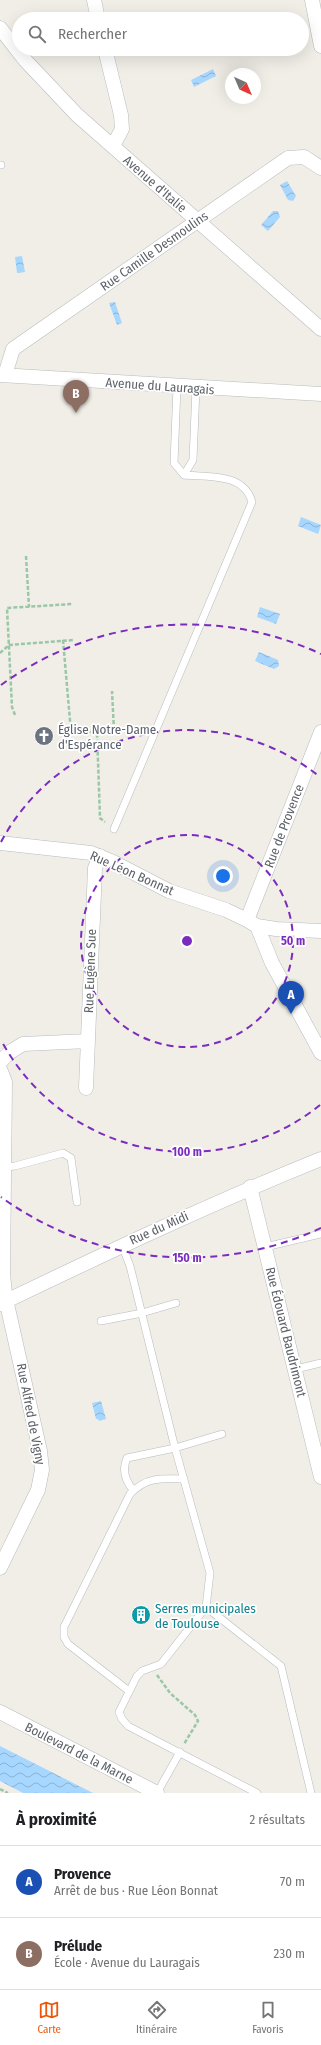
<!DOCTYPE html>
<html lang="fr">
<meta charset="utf-8">
<style>
body{margin:0;font-family:"Fira Sans Condensed",sans-serif;background:#f2f2f2;color:#202124}
.compass{position:absolute;left:225px;top:68px;width:36px;height:36px;border-radius:50%;background:#fff;box-shadow:0 4px 16px #0002;rotate:136deg}
.you{position:absolute;left:223px;top:876px;width:14px;height:14px;margin:-10px;border:3px solid #fff;border-radius:50%;background:#1a73e8;box-shadow:0 0 0 6px #1a73e833}
.badge{display:grid;place-items:center;width:26px;height:26px;border-radius:50%;background:#ea580c;color:#fff;font-size:13px;font-weight:700}
.pin{position:absolute;translate:-50% -33px;filter:drop-shadow(0 1px 2px #0008)}
.pin::after{content:'';position:absolute;top:21px;width:14px;height:12px;background:inherit;clip-path:polygon(0 0,100% 0,50% 100%)}
.list{margin:0;padding:0;list-style:none}
h2{display:flex;justify-content:space-between;align-items:center;height:52px;margin:0;padding:0 16px;font-size:17px}
h2 small{font-size:13px;font-weight:400;color:#757577}
.list li{display:grid;grid-template-columns:26px 1fr auto;gap:12px;align-items:center;box-sizing:border-box;height:72px;padding:0 16px;border-top:1px solid #e0e0e0}
.list b{display:block;font-size:15px;white-space:nowrap}
.list p{margin:0;font-size:13px;white-space:nowrap;color:#757577}
.list em{font-size:13px;font-style:normal;color:#757577}
.icon{flex:none;width:22px;height:22px;fill:none;stroke:currentColor;stroke-width:2;stroke-linecap:round;stroke-linejoin:round}
.map{position:relative;flex:none;width:321px;height:1793px;overflow:hidden}
.search{position:absolute;background:#fff;box-shadow:0 4px 16px #0002;left:12px;right:12px;top:12px;height:44px;display:flex;align-items:center;gap:10px;box-sizing:border-box;padding:0 14px;border-radius:22px;color:#757577;font-size:15px}
.sheet{height:196px;background:#fff}
nav{display:flex;justify-content:space-around;align-items:center;box-sizing:border-box;height:56px;border-top:1px solid #e0e0e0;background:#fff;font-size:11px;color:#757577}
nav a{display:grid;justify-items:center;gap:2px}
nav .on{color:#ea580c}
.map>svg:first-child{display:block}
.water{fill:url(#water-waves)}
.lines{fill:none;stroke-linecap:round;stroke-linejoin:round}
.lane-casing{stroke:#b8bbc0;stroke-width:8}
.street-casing{stroke:#b8bbc0;stroke-width:15}
.path{stroke:#99c7a7;stroke-width:2.5;stroke-dasharray:4 2;stroke-linecap:butt}
.lane{stroke:#fff;stroke-width:7}
.street{stroke:#fff;stroke-width:14}
.ring{fill:none;stroke:#7b2cbf;stroke-width:2;stroke-dasharray:7 5}
.labels{text-anchor:middle;dominant-baseline:central;stroke-width:3.5;stroke-linejoin:round;paint-order:stroke}
.street-label{font-size:13px;fill:#5d6167;stroke:#fff}
.worship-label{font-size:13px;fill:#5b616d;stroke:#fff;text-anchor:start}
.culture-label{font-size:13px;fill:#0d838f;stroke:#fff;text-anchor:start}
.centre{fill:#7b2cbf;stroke:#fff;stroke-width:2}
.ring-label{font-size:12px;text-anchor:middle;font-weight:bold;fill:#7b2cbf;stroke:#fff;stroke-width:3.5;stroke-linejoin:round;paint-order:stroke}
</style>
<div class="map">
<svg width="321" height="1793" viewBox="0 0 321 1793">
<defs>
<pattern id="water-waves" width="16" height="10" patternUnits="userSpaceOnUse"><rect width="16" height="10" fill="#a7d7ff"/><path d="M0 5q4-4 8 0t8 0" fill="none" stroke="#8bb2d2"/></pattern>
</defs>
<rect width="100%" height="100%" fill="#f0eee6"/>
<!-- water -->
<path class="water" d="M213 69 216 76 194 87 191 80Z
M287 181 296 196 293 201 288 200 280 185Z
M273 211H278L280 217 268 231 261 225Z
M22 256 25 272 17 273 15 257Z
M115 302 122 323 117 325 109 303Z
M301 517 321 525 318 534 298 526Z
M260 607 280 614 276 624 257 617Z
M259 652 278 660 279 666 274 669 255 661Z
M101 1401 106 1419 99 1421 98 1419H96L92 1403Z
M0 1746 93 1793H23L0 1781Z"/>
<g class="lines">
<defs>
<path id="lane" d="M0 165H1
M184 475 193 460 196 388
M114 829 252 502C244 473 209 477 184 475L174 463 177 387
M5 1167 15 1166 63 1153 71 1158 77 1202
M122 1245 130 1266 175 1448 210 1573 206 1607 161 1664 142 1671 137 1676 119 1712 122 1719 128 1726 257 1793
M265 1247 321 1234
M101 1321 142 1313 176 1303
M296 1369 321 1363
M133 1490C125 1480 122 1469 127 1458L175 1448 222 1434
M206 1607 281 1666 311 1793
M129 1691 68 1644 64 1637V1627L130 1494C146 1477 161 1478 184 1479
M157 1793 180 1752"/>
<path id="street" d="M94 0 98 19
M312 0 321 46
M0 28 25 60 77 115 321 329
M105 49 121 115 122 129 113 146
M0 375 321 394
M5 375 13 349 288 158 304 157 321 168
M0 843 91 853 113 862 169 891 226 910 247 920 257 926 276 929 321 931
M247 920 321 732
M257 926 272 963 321 1053
M0 1062 10 1052 23 1044 88 1041
M0 1069 5 1082 3 1273 5 1295 40 1451 42 1470 38 1490 0 1568
M86 1088 95 868 100 856
M250 1187 321 1477
M0 1304C106 1253 212 1203 321 1159
M0 1712 157 1793"/>
</defs>
<!-- lane casing -->
<use href="#lane" class="lane-casing"/>
<!-- street casing -->
<use href="#street" class="street-casing"/>
<!-- path -->
<path class="path" d="M26 556 29 607
M63 640 71 732H97L100 818 105 822
M0 653 9 645 74 640
M15 715 12 707 7 608 72 604
M97 732 114 731 112 691
M157 1675 170 1693 195 1715 198 1721 184 1744
M0 1789 8 1793"/>
<!-- lane -->
<use href="#lane" class="lane"/>
<!-- street -->
<use href="#street" class="street"/>
</g>
<!-- distance rings -->
<g class="ring">
<circle cx="187" cy="941" r="106"/>
<path d="M320 1105A211 211 0 0 1 1 1040M1 842A211 211 0 0 1 320 777"/>
<path d="M321 1228A317 317 0 0 1 1 1197M1 685A317 317 0 0 1 321 654"/>
</g>
<!-- icons -->
<defs>
<symbol id="church-disc" viewBox="-11 -11 22 22"><circle r="9.5" fill="#6b7280" stroke="#fff"/><path d="M-1.2-6h2.4v3.5h3.3v2.4h-3.3V6h-2.4V-.1h-3.3v-2.4h3.3Z" fill="#fff"/></symbol>
<symbol id="building-disc" viewBox="-11 -11 22 22"><circle r="9.5" fill="#0f9aa8" stroke="#fff"/><path d="M-4-6H4V6H1V3H-1V6H-4ZM-2.5-4.3h1.7v1.8h-1.7ZM.8-4.3h1.7v1.8H.8ZM-2.5-1h1.7V.8h-1.7ZM.8-1h1.7V.8H.8Z" fill="#fff"/></symbol>
</defs>
<g fill-rule="evenodd">
<use href="#church-disc" x="33" y="725" width="22" height="22"/>
<use href="#building-disc" x="130" y="1604" width="22" height="22"/>
</g>
<g class="labels">
<!-- street labels -->
<g class="street-label">
<text transform="translate(155 184) rotate(41)">Avenue d'Italie</text>
<text transform="translate(154 251) rotate(-35)">Rue Camille Desmoulins</text>
<text transform="translate(160 386) rotate(4)">Avenue du Lauragais</text>
<text transform="translate(284 826) rotate(-69)">Rue de Provence</text>
<text transform="translate(132 873) rotate(24)">Rue Léon Bonnat</text>
<text transform="translate(90 971) rotate(-88)">Rue Eugène Sue</text>
<text transform="translate(159 1228) rotate(-24)">Rue du Midi</text>
<text transform="translate(286 1332) rotate(76)">Rue Édouard Baudrimont</text>
<text transform="translate(31 1414) rotate(79)">Rue Alfred de Vigny</text>
<text transform="translate(79 1753) rotate(27)">Boulevard de la Marne</text>
</g>
<!-- worship labels -->
<g class="worship-label">
<text x="58" y="729">Église Notre-Dame<tspan x="58" dy="15">d'Espérance</tspan></text>
</g>
<!-- culture labels -->
<g class="culture-label">
<text x="155" y="1608">Serres municipales<tspan x="155" dy="15">de Toulouse</tspan></text>
</g>
</g>
<circle cx="187" cy="941" r="6" class="centre"/>
<g class="ring-label">
<text x="293" y="945">50 m</text>
<text x="187" y="1156">100 m</text>
<text x="187" y="1262">150 m</text>
</g>
</svg>
<svg class="compass" viewBox="-18 -18 36 36"><path d="M0-13l5 13h-10z" fill="#e53935"/><path d="M0 13l5-13h-10z" fill="#757577"/></svg>
<div class="you"></div>
<div class="pin badge" style="left:291px;top:1014px;background:#1a4fb4">A</div>
<div class="pin badge" style="left:76px;top:413px;background:#8d6e63">B</div>
<div class="search"><svg class="icon" aria-label="search" viewBox="0 0 24 24"><circle cx="10" cy="10" r="6"/><path d="M15 15l6 6"/></svg>Rechercher</div>
</div>
<section class="sheet">
<h2>À proximité<small>2 résultats</small></h2>
<ul class="list">
<li><span class="badge" style="background:#1a4fb4">A</span><div><b>Provence</b><p>Arrêt de bus · Rue Léon Bonnat</p></div><em>70 m</em></li>
<li><span class="badge" style="background:#8d6e63">B</span><div><b>Prélude</b><p>École · Avenue du Lauragais</p></div><em>230 m</em></li>
</ul>
</section>
<nav>
<a class="on"><svg class="icon" aria-label="map" viewBox="0 0 24 24"><path d="M3 6l6-2 6 2 6-2v14l-6 2-6-2-6 2zM9 4v14M15 6v14"/></svg>Carte</a>
<a><svg class="icon" aria-label="directions" viewBox="0 0 24 24"><path d="M12 3l9 9-9 9-9-9zM9 14v-3h6M13 9l2 2-2 2"/></svg>Itinéraire</a>
<a><svg class="icon" aria-label="saved" viewBox="0 0 24 24"><path d="M7 4h10v16l-5-4-5 4z"/></svg>Favoris</a>
</nav>
